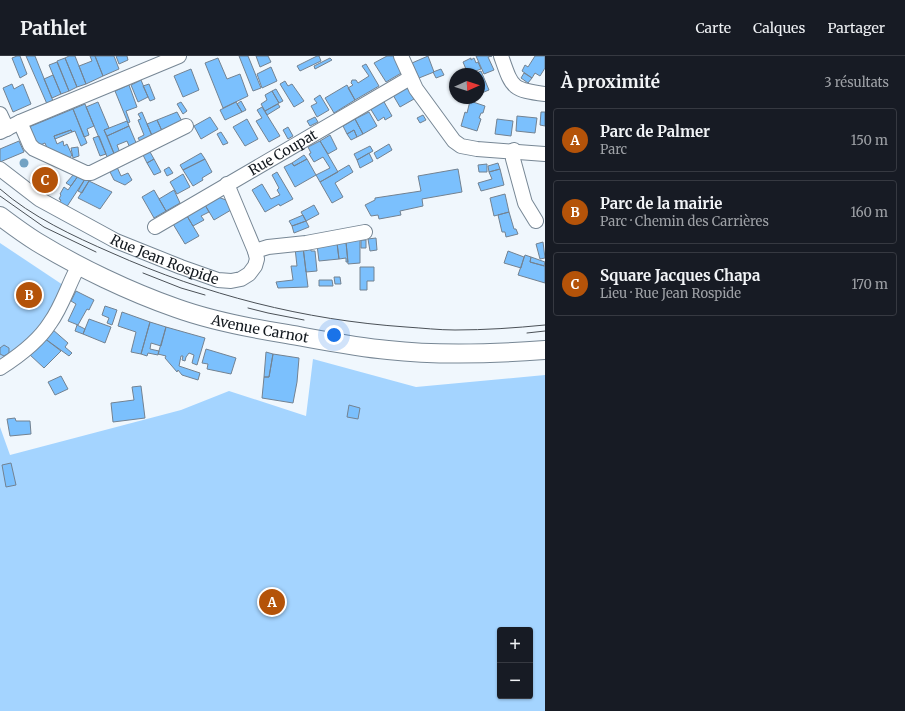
<!DOCTYPE html>
<html lang="fr">
<meta charset="utf-8">
<style>
body{margin:0;font-family:Merriweather,serif;background:#242831;color:#f1f3f6}
.controls{position:absolute;right:12px;bottom:12px;display:grid;overflow:hidden;border-radius:4px;box-shadow:0 1px 3px #0004}
.controls button{width:36px;height:36px;display:grid;place-items:center;padding:0;border:0;border-bottom:1px solid #363941;background:#171b24;color:#f1f3f6;font:20px sans-serif}
.compass{position:absolute;left:449px;top:12px;width:36px;height:36px;border-radius:50%;background:#171b24;box-shadow:0 1px 3px #0004;rotate:87deg}
.you{position:absolute;left:334px;top:279px;width:14px;height:14px;margin:-10px;border:3px solid #fff;border-radius:50%;background:#1a73e8;box-shadow:0 0 0 6px #1a73e833}
.badge{display:grid;place-items:center;width:26px;height:26px;border-radius:50%;background:#b45309;color:#fff;font-size:13px;font-weight:700}
.pin{position:absolute;translate:-50% -50%;border:2px solid #fff;box-shadow:0 1px 4px #0006}
.list{margin:0;padding:0;list-style:none}
h2{display:flex;justify-content:space-between;align-items:center;height:52px;margin:0;padding:0 16px;font-size:17px}
h2 small{font-size:13px;font-weight:400;color:#9ea1a6}
.list li{display:grid;grid-template-columns:26px 1fr auto;gap:12px;align-items:center;box-sizing:border-box;height:64px;margin:0 8px 8px;padding:0 8px;border:1px solid #363941;border-radius:4px}
.list b{display:block;font-size:15px;white-space:nowrap}
.list p{margin:0;font-size:13px;white-space:nowrap;color:#9ea1a6}
.list em{font-size:13px;font-style:normal;color:#9ea1a6}
.map{position:relative;flex:none;width:545px;height:655px;overflow:hidden}
header{display:flex;align-items:center;gap:24px;box-sizing:border-box;height:56px;padding:0 20px;background:#171b24;border-bottom:1px solid #363941}
header strong{font-size:19px}
nav{display:flex;gap:22px;margin-inline-start:auto;font-size:14px}
main{display:flex}
aside{flex:1;background:#171b24}
.map>svg:first-child{display:block}
.green{fill:#a4d4ff;fill-rule:evenodd}
.building{fill:#7bc0fd;stroke:#738291}
.lines{fill:none;stroke-linecap:round;stroke-linejoin:round}
.minor-casing{stroke:#778795;stroke-width:16}
.major-casing{stroke:#778795;stroke-width:20}
.minor{stroke:#fff;stroke-width:14}
.major{stroke:#fff;stroke-width:18}
.tram{stroke:#4b5157;stroke-width:1}
.tree{fill:#72a2c3}
.labels{text-anchor:middle;dominant-baseline:central;stroke-width:4;stroke-linejoin:round;paint-order:stroke}
.street-label{font-size:14px;fill:#13191f;stroke:#fff}
</style>
<header>
<strong>Pathlet</strong>
<nav><a>Carte</a><a>Calques</a><a>Partager</a></nav>
</header>
<main>
<div class="map">
<svg width="545" height="655" viewBox="0 0 545 655">
<rect width="100%" height="100%" fill="#f0f7fd"/>
<!-- green -->
<path class="green" d="M0 187 63 229C53 251 41 274 21 289 15 294 7 298 0 302Z
M313 303 416 331 545 319V655H0V371L10 399 181 354 229 335 306 360ZM500 574H530V640H500Z"/>
<!-- building -->
<path class="building" d="M17 0H20L27 18 20 22 12 2Z
M26 0H35L53 45 47 48Z
M69 0H75L86 28 77 31 65 2Z
M90 0H95L103 20 86 28 79 10 92 5Z
M95 0H114L119 13 103 20Z
M116 0H127L128 4 119 8Z
M239 0H248L261 32 253 35Z
M256 0H268L271 6 260 11Z
M317 0H319L321 5 300 15 297 10Z
M387 0H396L403 16 386 26 374 7Z
M428 0 434 16 419 22 412 7Z
M476 0H492L488 1 494 14 484 18Z
M535 0H545V12L540 20 535 17 532 22 522 15 525 9 528 11Z
M65 2 77 31 69 35 57 5Z
M218 2 227 23 240 18 248 40 223 52 205 7Z
M330 2 332 4 315 13 314 10Z
M471 2V4L474 2 476 7 478 6 481 13 468 18 463 6Z
M57 6 69 35 61 38 49 9Z
M366 8 379 30 355 44 348 32 353 29 351 27 352 24H356L358 27 369 20 362 10Z
M271 11 277 25 262 32 257 18Z
M191 13 199 34 183 41 174 20Z
M441 13 444 19 436 22 433 16Z
M481 15 489 34 479 38V18H474Z
M524 17 532 22 528 27 521 22Z
M53 19 61 38 52 42 44 23Z
M141 24 148 41 138 46 131 29Z
M285 25 288 30 292 28 304 45 294 51 280 28Z
M12 28 14 33 23 28 31 48 13 56 3 32Z
M149 28 155 43 150 45 143 30Z
M129 29 137 51 126 55 130 66 128 67 115 35Z
M347 29 355 44 334 57 325 42Z
M405 32 409 33 414 43 400 51 393 39Z
M276 33 283 45 279 47 272 35Z
M272 35 279 47 265 55 261 48 267 44 265 39Z
M320 39 329 54 317 61 311 50 317 47 314 43Z
M383 44 392 60 385 64 384 61 378 65 370 52Z
M241 45 246 54 242 56 237 48Z
M470 45 485 50 483 57H481L479 62 481 63 477 75 461 70 465 56 467 57Z
M98 46 109 72 104 74 115 100 108 103 86 51Z
M181 46 187 55 183 58 177 48Z
M236 46 242 56 225 64 220 54Z
M85 48 94 70 87 73 89 79 84 81 73 53Z
M278 48 280 51 267 59 265 55Z
M262 51 280 80 269 86 256 65 262 62 257 54Z
M73 53 87 87 81 90 75 75 72 76 71 74 54 80 57 88 63 85 64 90 67 88 72 99 69 103 47 92 45 87 40 89 37 87 29 71Z
M142 56 153 82 141 87 138 82 144 79 138 64 141 63 138 58Z
M177 56 183 67 163 77 157 64Z
M369 56 377 70 363 78 355 63Z
M541 56H545V70L540 69Z
M423 59 426 64 420 67 417 62Z
M517 60 537 62 535 77 516 75Z
M210 61 218 73 201 83 194 70Z
M315 61 318 66 310 70 307 65Z
M247 63 258 83 245 90 233 71Z
M355 63 363 78 357 81 354 74 347 78 343 70Z
M497 63 513 65 511 80 495 78Z
M157 64 163 77 153 82 147 68Z
M127 65 129 70 107 80 104 74Z
M129 70 137 89 130 92 127 85 117 89 120 97 115 100 107 80Z
M288 71 293 80 288 83 283 74Z
M71 74 72 76 55 83 54 80Z
M354 74 357 81 351 84 347 78Z
M221 76 228 87 223 89 217 78Z
M330 79 337 93 328 98 320 85Z
M99 80 106 98 100 100 93 82Z
M19 85 24 96 0 106V93Z
M320 85 338 116 320 126 316 119 330 112 323 101 314 106 309 98 311 97 308 91Z
M389 88 392 94 377 103 374 97Z
M370 90 373 95 357 104 354 98Z
M78 91 79 100 73 102 71 92Z
M150 96 154 103 147 107 143 99Z
M201 97 205 103 183 114 180 109Z
M369 97 373 105 360 112 357 104Z
M304 99 307 103 294 110 292 107Z
M154 103 161 116 154 119 147 107Z
M205 103 212 116 202 122 203 124 193 130 183 114Z
M307 103 316 119 295 131 284 111 292 107 294 110Z
M498 107 500 113 489 116 488 110Z
M487 108V116H479L478 109Z
M349 109 353 116 335 127 343 141 332 147 320 126Z
M117 111 121 120 128 117 132 124 125 129 114 124 109 114Z
M169 111 173 117 167 120 164 114Z
M458 113 462 136 422 143 423 150 400 155 401 159 379 163 378 159 371 160 365 149 375 144V142L421 135 418 120Z
M500 113 504 129 481 135 478 127 492 123 489 116Z
M277 116 293 143 280 150 279 148 265 156 252 134 262 128 271 143 280 139 277 134 279 132 272 119Z
M74 118 78 120 71 130 66 127Z
M183 118 190 131 177 138 170 126Z
M78 120 85 123 66 152 59 147 61 144 59 143 61 139 60 138 64 131 68 134Z
M85 123 89 125 82 137 78 135Z
M89 125 112 136 100 153 78 142Z
M154 134 166 155 154 162 142 141Z
M174 134 180 147 166 155 159 143Z
M505 138 509 156 494 160 490 142Z
M218 141 226 144 231 154 214 164 205 149Z
M205 149 209 156 201 160 204 164 193 170 187 160Z
M314 149 319 158 306 165 301 156Z
M509 156 514 173H516L518 178 506 181 505 176H502L498 159Z
M303 159 306 165 292 170 289 165Z
M187 160 199 180 185 188 173 168Z
M306 165 309 171 294 177 292 170Z
M376 182 377 194 370 195 368 183Z
M360 184V207L348 208 346 186Z
M361 184H366V192H361Z
M346 186 348 206H346V202L339 203 337 187Z
M543 186 545 202 540 203 536 188Z
M337 187 339 203 319 205 317 189Z
M310 190 311 195H315L317 215 306 216 303 191Z
M303 191 308 231 278 232 276 226 293 224 291 210H297L295 192Z
M508 195 524 201 521 212 504 207Z
M525 199 531 201 530 206 545 210V227L518 219Z
M531 201 545 206 544 210 530 206Z
M360 211H374V225H367V234H360Z
M334 221H340L341 228H335Z
M319 224H332L333 230H319Z
M76 235 94 244 89 254 87 253 78 269 68 265 76 248 71 245Z
M105 250 117 254 112 269 107 267 109 262 102 259Z
M122 256 150 266 141 298 131 296 136 276 118 270Z
M89 263 111 271 105 287 83 278Z
M150 266 166 271 161 290 151 287 150 293 159 295 158 299 148 297 147 300 141 298Z
M77 269 85 273 83 278 75 275Z
M166 271 205 282 197 309 192 307 194 299 189 297 186 301 185 305 182 304 183 300H181L179 310 200 317 198 324 182 319 178 314 177 316 165 302 166 300 158 298Z
M52 273 68 287 65 291 72 297 69 300 44 282Z
M44 282 61 295 44 312 29 298Z
M4 289 9 292V297L4 300 0 298V292Z
M206 293 236 302 231 318 207 313 208 308 202 307Z
M266 296 273 298 269 321H264Z
M273 298 299 302 297 326 293 347 262 342 264 321H269Z
M61 320 68 333 55 339 48 326Z
M141 330 145 362 113 366 111 347 134 344 132 331Z
M349 349 360 352 358 363 347 361Z
M15 362 16 365H30L31 378 10 380 7 363Z
M11 407 16 429 6 431 2 409Z"/>
<g class="lines">
<defs>
<g id="minor">
<path d="M401 0 416 33 454 85 461 90 477 93 545 98"/>
<path d="M501 0C512 31 511 34 545 38"/>
<path d="M0 58 7 73"/>
<path d="M20 66 30 89 34 93 86 117H91L186 70"/>
<path d="M0 76 20 66 179 0"/>
<path d="M514 94 513 103 525 147 536 165"/>
<path id="s1" d="M0 113 39 143 116 185 181 211 218 224 231 225 241 223 249 218 255 210 257 203 255 195 227 128"/>
<path id="s2" d="M155 171 410 22"/>
<path d="M255 195 268 191 306 187 365 176"/>
<path d="M0 312C19 300 38 286 50 267 61 252 67 233 75 217"/>
</g>
<g id="major">
<path id="s3" d="M0 160C12 169 24 178 37 186 78 211 130 236 176 252 212 265 249 272 287 278 321 284 355 291 388 294 440 300 493 298 545 294"/>
</g>
</defs>
<!-- minor casing -->
<use href="#minor" class="minor-casing"/>
<!-- major casing -->
<use href="#major" class="major-casing"/>
<!-- minor -->
<use href="#minor" class="minor"/>
<!-- major -->
<use href="#major" class="major"/>
<!-- tram -->
<path class="tram" d="M0 133C32 161 73 180 112 197 206 239 304 264 406 271 422 272 439 274 455 274 485 274 515 272 545 269
M0 140 44 171 96 196
M143 217 181 232 205 239
M248 252 268 257 304 264
M527 277 545 275"/>
</g>
<!-- trees -->
<g class="tree">
<circle cx="24" cy="107" r="4.5"/>
<circle cx="51" cy="127" r="4.5"/>
</g>
<g class="labels">
<!-- street labels -->
<g class="street-label">
<text stroke="none"><textPath href="#s2" startOffset="148">Rue Coupat</textPath></text>
<text stroke="none"><textPath href="#s1" startOffset="189">Rue Jean Rospide</textPath></text>
<text stroke="none"><textPath href="#s3" startOffset="286">Avenue Carnot</textPath></text>
</g>
</g>
</svg>
<div class="controls">
<button>+</button>
<button>−</button>
</div>
<svg class="compass" viewBox="-18 -18 36 36"><path d="M0-13l5 13h-10z" fill="#e53935"/><path d="M0 13l5-13h-10z" fill="#9ea1a6"/></svg>
<div class="you"></div>
<div class="pin badge" style="left:272px;top:546px">A</div>
<div class="pin badge" style="left:29px;top:239px">B</div>
<div class="pin badge" style="left:45px;top:124px">C</div>
</div>
<aside>
<h2>À proximité<small>3 résultats</small></h2>
<ul class="list">
<li><span class="badge">A</span><div><b>Parc de Palmer</b><p>Parc</p></div><em>150 m</em></li>
<li><span class="badge">B</span><div><b>Parc de la mairie</b><p>Parc · Chemin des Carrières</p></div><em>160 m</em></li>
<li><span class="badge">C</span><div><b>Square Jacques Chapa</b><p>Lieu · Rue Jean Rospide</p></div><em>170 m</em></li>
</ul>
</aside>
</main>
